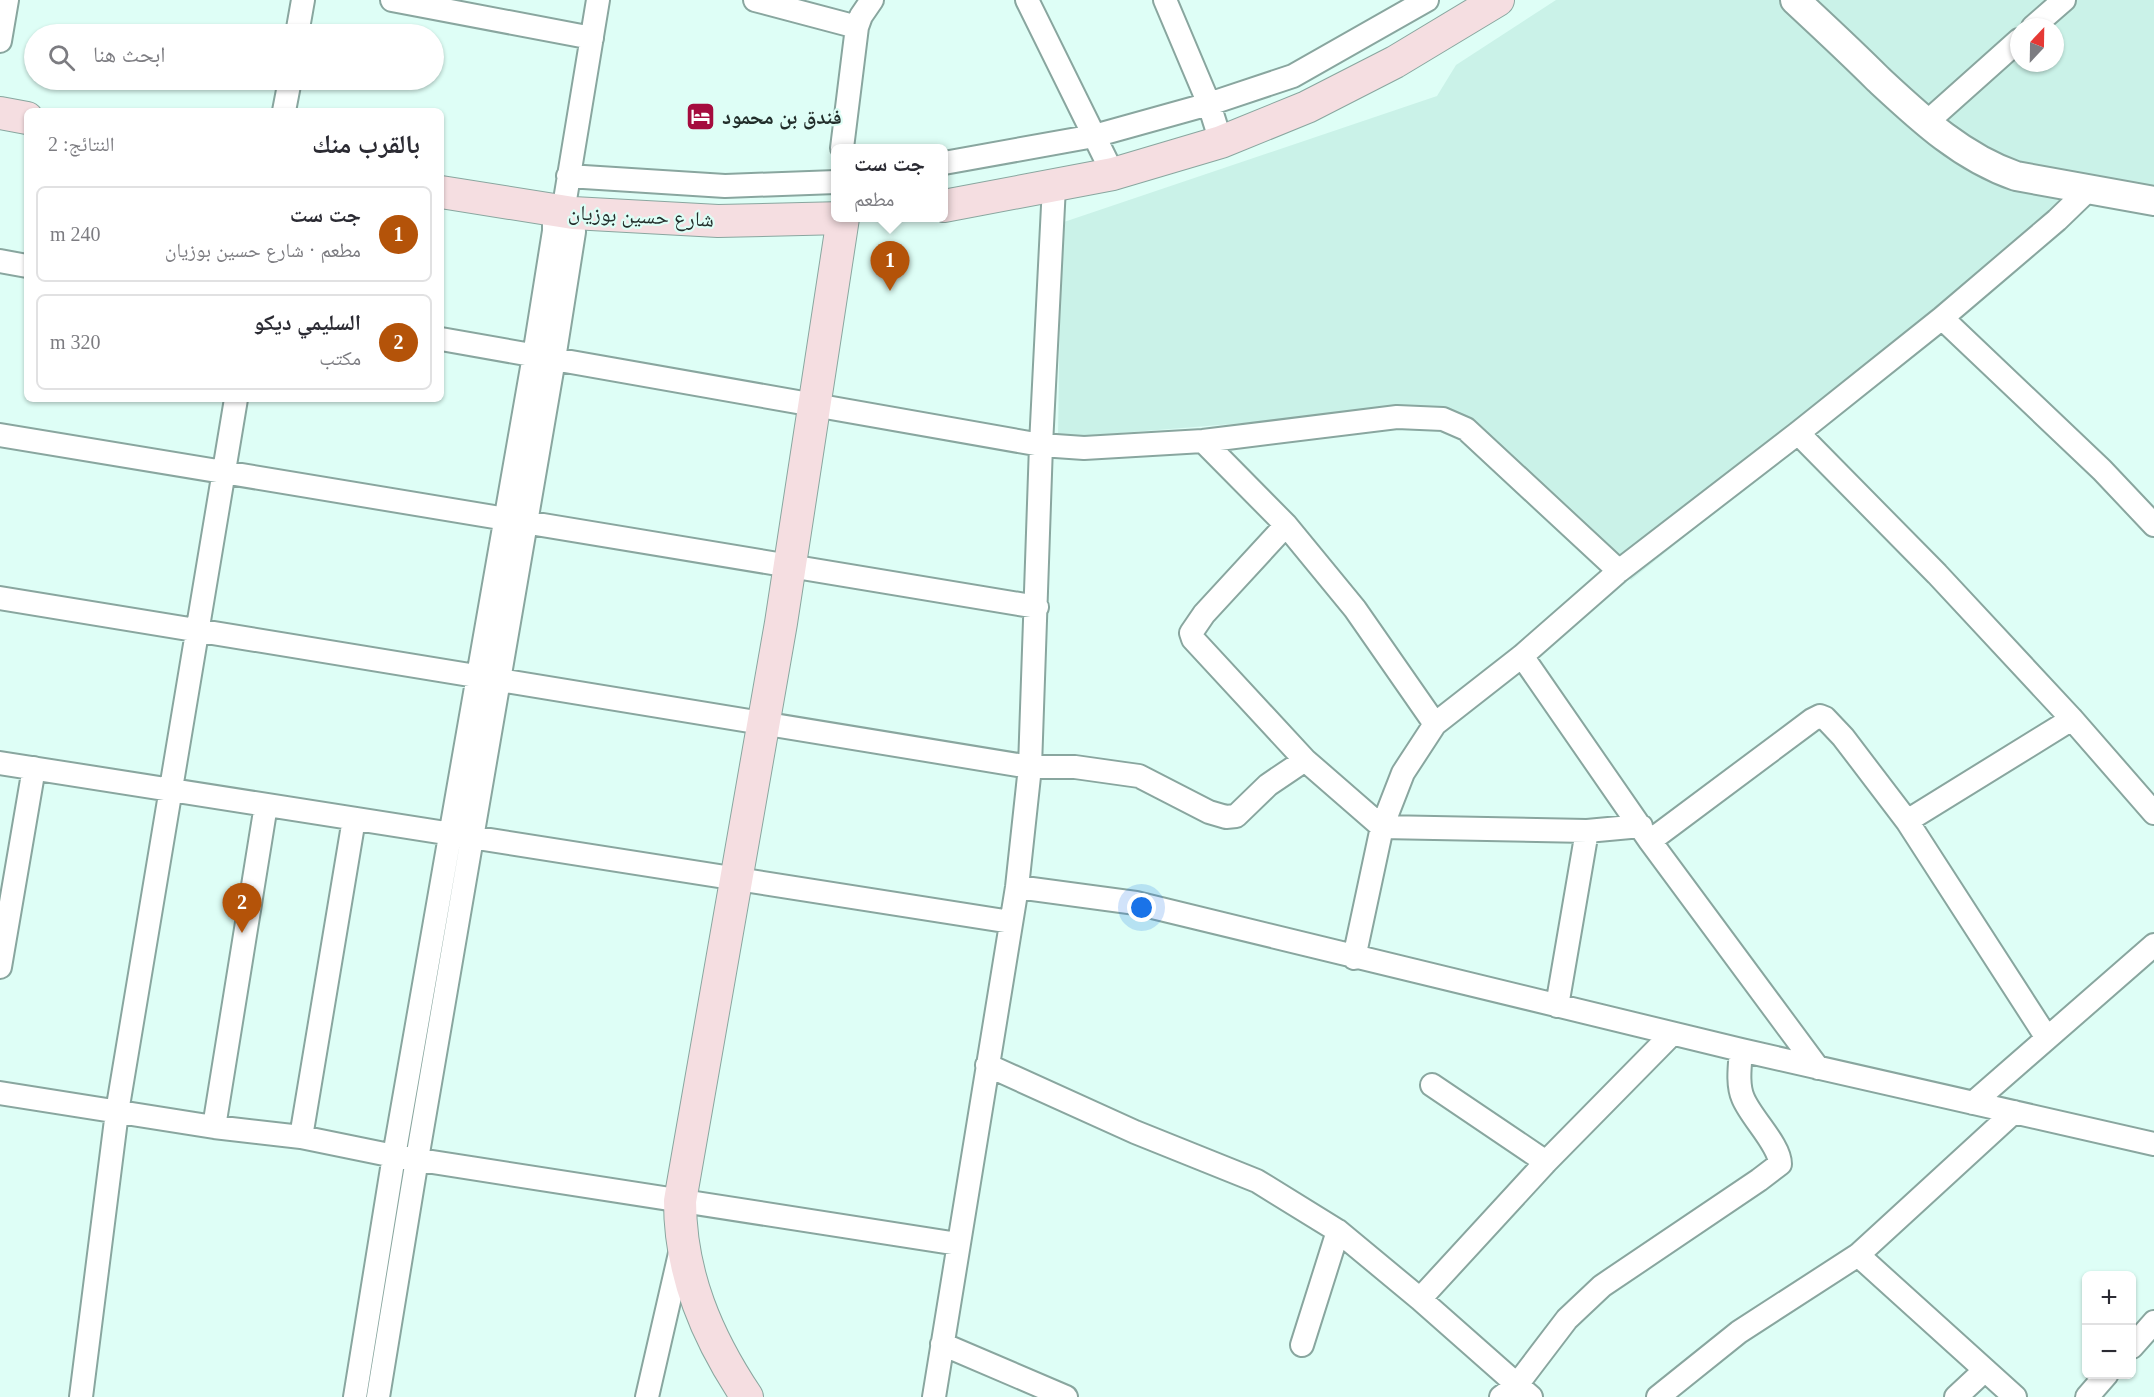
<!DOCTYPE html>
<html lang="ar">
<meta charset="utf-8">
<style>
body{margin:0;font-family:"Times New Roman","Noto Naskh Arabic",serif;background:#f2f2f3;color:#2b2b33;direction:rtl}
.controls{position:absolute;right:18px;bottom:18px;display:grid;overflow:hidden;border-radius:9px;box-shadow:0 2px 4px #0004}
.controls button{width:54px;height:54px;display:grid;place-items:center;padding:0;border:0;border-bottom:2px solid #e1e1e2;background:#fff;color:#2b2b33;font:30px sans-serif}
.compass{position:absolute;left:2010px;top:18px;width:54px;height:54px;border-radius:50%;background:#fff;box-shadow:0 2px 4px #0004;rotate:22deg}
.you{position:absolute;left:1142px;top:908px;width:21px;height:21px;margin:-15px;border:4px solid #fff;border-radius:50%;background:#1a73e8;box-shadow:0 0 0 9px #1a73e833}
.badge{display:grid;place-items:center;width:39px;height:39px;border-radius:50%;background:#b45309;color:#fff;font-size:20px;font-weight:700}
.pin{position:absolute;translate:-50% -50px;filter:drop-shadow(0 2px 3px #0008)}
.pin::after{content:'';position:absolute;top:32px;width:21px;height:18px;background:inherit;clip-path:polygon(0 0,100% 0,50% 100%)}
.popup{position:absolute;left:831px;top:144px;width:117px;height:78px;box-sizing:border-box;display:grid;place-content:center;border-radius:9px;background:#fff;filter:drop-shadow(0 2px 4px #0005);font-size:20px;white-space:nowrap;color:#7c7c81}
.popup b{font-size:22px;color:#2b2b33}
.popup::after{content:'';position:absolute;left:50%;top:100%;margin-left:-12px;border:12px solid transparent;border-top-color:#fff}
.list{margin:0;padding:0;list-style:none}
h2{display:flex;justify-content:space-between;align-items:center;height:78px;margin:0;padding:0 24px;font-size:26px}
h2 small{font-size:20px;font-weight:400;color:#7c7c81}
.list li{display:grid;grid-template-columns:39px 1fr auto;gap:18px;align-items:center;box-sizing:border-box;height:96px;margin:0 12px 12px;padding:0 12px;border:2px solid #e1e1e2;border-radius:9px}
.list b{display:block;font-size:22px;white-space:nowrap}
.list p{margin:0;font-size:20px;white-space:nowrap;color:#7c7c81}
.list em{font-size:20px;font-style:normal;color:#7c7c81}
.icon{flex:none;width:33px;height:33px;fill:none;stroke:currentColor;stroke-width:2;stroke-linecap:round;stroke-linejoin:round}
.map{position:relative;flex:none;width:2154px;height:1397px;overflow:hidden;direction:ltr}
.search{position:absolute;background:#fff;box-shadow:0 2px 4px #0004;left:24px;top:24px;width:420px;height:66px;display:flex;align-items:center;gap:15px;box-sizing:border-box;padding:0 21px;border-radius:33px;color:#7c7c81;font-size:22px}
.panel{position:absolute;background:#fff;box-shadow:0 2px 4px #0004;left:24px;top:108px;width:420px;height:294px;border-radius:9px;direction:rtl}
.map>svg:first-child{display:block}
.built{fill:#caf2e8;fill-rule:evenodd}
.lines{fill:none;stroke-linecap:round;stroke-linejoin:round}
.minor-casing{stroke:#89a69f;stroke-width:26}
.tertiary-casing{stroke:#89a69f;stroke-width:32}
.secondary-casing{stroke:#89a69f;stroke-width:34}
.minor{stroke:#fff;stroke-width:22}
.tertiary{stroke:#fff;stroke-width:28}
.secondary{stroke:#f5dee1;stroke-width:32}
.labels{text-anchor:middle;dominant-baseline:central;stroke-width:4.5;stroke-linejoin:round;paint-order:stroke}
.poi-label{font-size:21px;font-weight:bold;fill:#222e2b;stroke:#defef6;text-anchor:start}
.street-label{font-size:21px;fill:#222e2b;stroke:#defef6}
</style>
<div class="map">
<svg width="2154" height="1397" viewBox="0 0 2154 1397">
<rect width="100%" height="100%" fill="#defef6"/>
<!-- built -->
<path class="built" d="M1556 0H2154V194L2116 185 1902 362 1631 580 1445 407 1058 438 1061 223 1437 96 1456 65ZM2019 27H2055V63H2019Z"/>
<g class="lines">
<defs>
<path id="minor" d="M392 0 592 38
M755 0 857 27
M1027 0 1113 174
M1165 0 1209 104 1221 142
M2033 27 2064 0
M297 34 303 0
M0 41 7 0
M284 111 290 80
M1926 123 2019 40
M842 148 857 27 861 16 872 0
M944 163 1094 136 1209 104 1293 76 1427 0
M568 176 725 186 836 182
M0 261 27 266
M1942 318 2102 470 2154 525
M441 339 1041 445 1084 448 1203 441 1397 417 1443 419 1466 429 1619 571
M1798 433 1937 574 2072 719 2154 813
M0 435 1037 607
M1203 441 1286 525 1355 609 1435 724
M1286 525 1204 614 1191 633 1193 639 1305 760 1382 827 1587 831 1641 826
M0 598 1030 767H1075L1139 776 1209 812 1226 817 1236 816 1268 785 1305 760
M1522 656 1650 841 1818 1068
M0 763 1011 922
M1907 821 2072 719
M1650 841 1812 720 1820 716 1825 718 1843 737 1907 821 2047 1038
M1017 887 1136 903 1741 1050 2154 1144
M1354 958 1382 827 1403 773 1435 724 1522 656 1619 571 1798 433 1942 318 2057 220 2088 190
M0 967 34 768
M1557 1006 1587 831
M987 1065 1135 1132 1257 1181 1338 1231 1420 1299 1531 1397
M1432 1085 1546 1162
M0 1093 214 1127 301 1137 394 1156 958 1244
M1973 1103 2154 945
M214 1127 266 805
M301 1137 354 819
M1858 1255 2015 1397
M1420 1299 1546 1162 1672 1034
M942 1344 1066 1397
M1302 1345 1338 1231
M2132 1347 2154 1322
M81 1397 117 1112 236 399
M355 1397 394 1156 534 356 554 231V211L565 200 598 0
M378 1397 417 1159 554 359 574 232 573 213 566 202
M647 1397 681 1249
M934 1397 1017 887 1030 767 1041 445 1054 186
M1501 1397 1516 1386 1567 1319 1602 1286 1759 1180 1780 1164C1780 1145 1751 1118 1743 1098 1737 1084 1740 1065 1741 1050
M1658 1397 1739 1332 1858 1255 2014 1112
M1956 1397 1985 1370
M2087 1397 2107 1374"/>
<path id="tertiary" d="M1795 0C1823 26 1851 52 1878 79 1920 118 1961 157 2016 176L2154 201"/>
<path id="secondary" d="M0 113 27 118
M441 192 573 213 718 221 843 218
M944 206 1113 174 1221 142 1307 107 1395 62 1498 0
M747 1397C707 1337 680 1274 680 1201L781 623 843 218"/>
</defs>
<!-- minor casing -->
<use href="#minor" class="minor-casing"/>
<!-- tertiary casing -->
<use href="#tertiary" class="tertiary-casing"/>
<!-- secondary casing -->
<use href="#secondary" class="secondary-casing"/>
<!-- minor -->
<use href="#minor" class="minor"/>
<!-- tertiary -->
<use href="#tertiary" class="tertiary"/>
<!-- secondary -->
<use href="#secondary" class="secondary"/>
</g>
<!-- icons -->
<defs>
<symbol id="hotel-square" viewBox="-11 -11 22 22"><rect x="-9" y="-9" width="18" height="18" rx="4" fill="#a50c3e" stroke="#defef6"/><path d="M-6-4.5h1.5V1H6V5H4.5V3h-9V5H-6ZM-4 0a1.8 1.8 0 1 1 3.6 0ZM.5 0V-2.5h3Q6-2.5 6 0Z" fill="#fff"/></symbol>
</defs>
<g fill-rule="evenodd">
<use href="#hotel-square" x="684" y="100" width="33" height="33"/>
</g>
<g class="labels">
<!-- poi labels -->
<g class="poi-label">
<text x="722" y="117">فندق بن محمود</text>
</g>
<!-- street labels -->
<g class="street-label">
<text transform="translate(641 216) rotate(3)">شارع حسين بوزيان</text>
</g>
</g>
</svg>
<div class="controls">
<button>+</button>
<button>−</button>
</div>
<svg class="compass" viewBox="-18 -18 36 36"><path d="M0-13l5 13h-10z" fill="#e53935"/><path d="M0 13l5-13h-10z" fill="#7c7c81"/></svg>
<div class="you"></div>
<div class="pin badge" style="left:890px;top:291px">1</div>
<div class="popup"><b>جت ست</b>مطعم</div>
<div class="pin badge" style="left:242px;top:933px">2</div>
<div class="search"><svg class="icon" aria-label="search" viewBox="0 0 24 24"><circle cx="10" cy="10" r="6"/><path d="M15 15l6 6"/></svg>ابحث هنا</div>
<section class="panel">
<h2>بالقرب منك<small>النتائج: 2</small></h2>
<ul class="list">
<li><span class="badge">1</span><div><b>جت ست</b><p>مطعم · شارع حسين بوزيان</p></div><em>240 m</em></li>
<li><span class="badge">2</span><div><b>السليمي ديكو</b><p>مكتب</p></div><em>320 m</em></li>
</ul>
</section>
</div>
